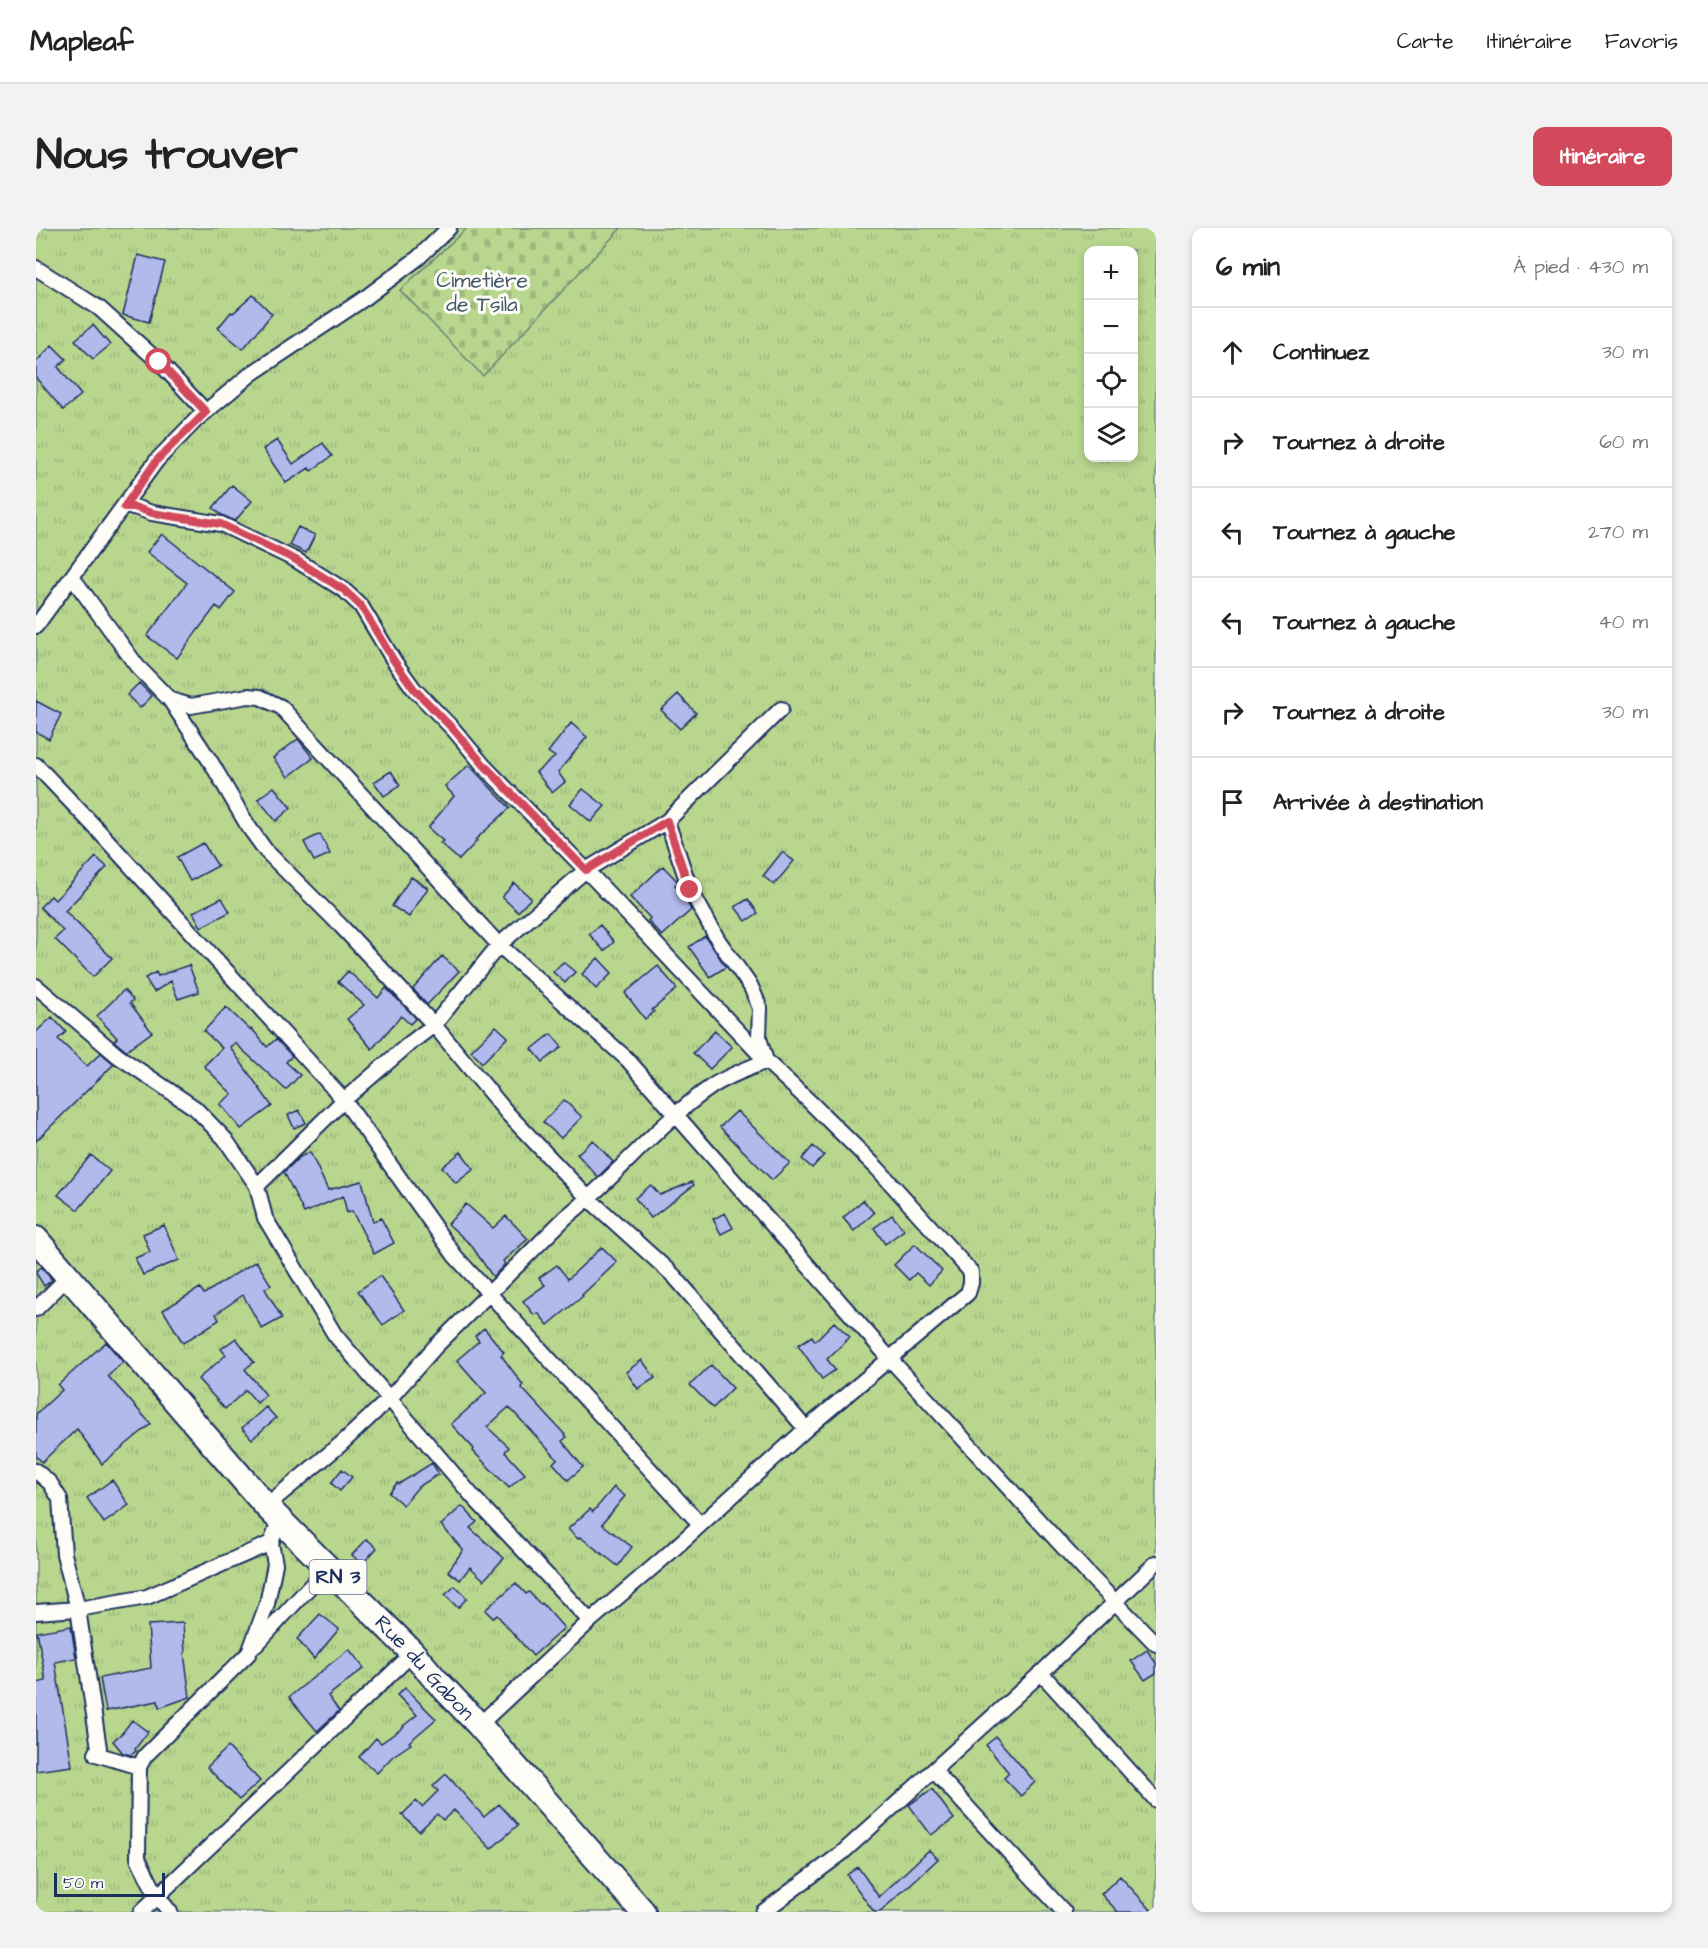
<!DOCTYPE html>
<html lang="fr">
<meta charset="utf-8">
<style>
body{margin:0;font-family:"Architects Daughter",sans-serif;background:#f2f2f2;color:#222}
.controls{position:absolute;right:18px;top:18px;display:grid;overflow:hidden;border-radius:12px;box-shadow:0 3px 9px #0003}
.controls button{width:54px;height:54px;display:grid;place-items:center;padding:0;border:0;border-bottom:2px solid #e0e0e0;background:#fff;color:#222;font:30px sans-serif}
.scale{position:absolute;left:18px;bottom:15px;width:111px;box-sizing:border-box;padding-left:6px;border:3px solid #1b2f5e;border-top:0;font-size:16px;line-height:21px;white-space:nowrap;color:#1b2f5e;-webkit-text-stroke:4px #fdfcf7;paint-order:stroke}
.stop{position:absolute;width:18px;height:18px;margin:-14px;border:4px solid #d1495b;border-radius:50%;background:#fff}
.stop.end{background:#d1495b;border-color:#fff;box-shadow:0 2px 6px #0008}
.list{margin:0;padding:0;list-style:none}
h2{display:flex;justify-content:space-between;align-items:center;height:78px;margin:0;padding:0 24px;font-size:26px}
h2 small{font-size:20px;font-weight:400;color:#767676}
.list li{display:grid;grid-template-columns:39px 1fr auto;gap:18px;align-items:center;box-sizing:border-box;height:90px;padding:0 24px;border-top:2px solid #e0e0e0}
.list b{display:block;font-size:22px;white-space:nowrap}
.list em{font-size:20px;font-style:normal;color:#767676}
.icon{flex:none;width:33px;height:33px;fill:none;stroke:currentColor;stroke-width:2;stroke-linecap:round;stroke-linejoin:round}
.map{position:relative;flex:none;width:1120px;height:1684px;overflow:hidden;border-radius:12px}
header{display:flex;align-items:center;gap:36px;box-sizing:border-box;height:84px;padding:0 30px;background:#fff;border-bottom:2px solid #e0e0e0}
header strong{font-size:28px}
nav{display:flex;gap:33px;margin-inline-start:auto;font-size:21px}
.intro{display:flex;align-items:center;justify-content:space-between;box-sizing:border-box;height:144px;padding:0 36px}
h1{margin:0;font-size:42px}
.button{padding:15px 27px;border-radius:12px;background:#d1495b;color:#fff;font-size:21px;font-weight:700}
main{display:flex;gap:36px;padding:0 36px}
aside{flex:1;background:#fff;border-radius:12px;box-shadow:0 3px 9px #0003}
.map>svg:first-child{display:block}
.grass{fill:url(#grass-tufts);stroke:#6a8276;stroke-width:1.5;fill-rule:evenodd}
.cemetery{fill:url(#cemetery-stones);stroke:#6a8276;stroke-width:1.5}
.building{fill:#b1baeb;stroke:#1b2f5e;stroke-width:1.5}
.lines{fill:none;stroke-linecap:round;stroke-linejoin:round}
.minor-casing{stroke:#1b2f5e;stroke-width:18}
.trunk-casing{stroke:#1b2f5e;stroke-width:28}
.minor{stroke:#fdfcf7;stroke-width:14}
.trunk{stroke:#fdfcf7;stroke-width:24}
.route{stroke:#d1495b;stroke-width:8}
.labels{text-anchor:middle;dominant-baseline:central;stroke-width:6;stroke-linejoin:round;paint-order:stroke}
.shield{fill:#fdfcf7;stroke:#5f6c8c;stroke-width:1.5}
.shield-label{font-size:20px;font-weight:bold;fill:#1b2f5e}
.park-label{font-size:21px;fill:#42596a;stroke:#fdfcf7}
.street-label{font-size:21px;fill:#1b2f5e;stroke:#fdfcf7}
</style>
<header>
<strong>Mapleaf</strong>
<nav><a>Carte</a><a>Itinéraire</a><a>Favoris</a></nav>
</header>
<div class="intro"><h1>Nous trouver</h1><a class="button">Itinéraire</a></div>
<main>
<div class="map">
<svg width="1120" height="1684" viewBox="0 0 1120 1684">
<defs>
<pattern id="grass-tufts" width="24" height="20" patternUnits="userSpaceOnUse" patternTransform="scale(1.5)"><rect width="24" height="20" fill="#b8d68e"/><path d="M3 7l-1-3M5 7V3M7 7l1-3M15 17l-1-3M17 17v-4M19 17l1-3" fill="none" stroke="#9eb87d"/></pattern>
<pattern id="cemetery-stones" width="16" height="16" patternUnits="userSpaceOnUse" patternTransform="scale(1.5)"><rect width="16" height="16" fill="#b8d68e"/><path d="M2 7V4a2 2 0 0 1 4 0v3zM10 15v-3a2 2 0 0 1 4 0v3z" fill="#9eb87d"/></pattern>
</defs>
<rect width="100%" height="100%" fill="#fdfcf7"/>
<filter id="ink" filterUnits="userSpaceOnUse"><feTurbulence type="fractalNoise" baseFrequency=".0167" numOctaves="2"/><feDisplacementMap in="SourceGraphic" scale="12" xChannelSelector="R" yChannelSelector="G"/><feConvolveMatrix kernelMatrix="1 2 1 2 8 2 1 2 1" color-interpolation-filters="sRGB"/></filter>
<g filter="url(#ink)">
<!-- grass -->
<path class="grass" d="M0 0H1120V1684H0ZM1052 22H1098V230H1052Z"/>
<!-- cemetery -->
<path class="cemetery" d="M431 0H585L447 148 364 62Z"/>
<!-- building -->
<path class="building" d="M102 27 129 34 113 94 87 87Z
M217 67 236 86 207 121 182 100 195 84 197 85Z
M57 97 74 117 57 131 39 112Z
M16 117 30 131 22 139 45 167 27 182 0 150V134Z
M241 212 257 236 287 215 296 228 275 243 273 240 250 255 227 221Z
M196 257 216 273 199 293 186 287 177 280Z
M262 299 279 307 270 325 253 317Z
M126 306 199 364 185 382 180 378 141 430 111 408 151 355 111 324Z
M103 455 116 468 104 480 91 467Z
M642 466 660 485 644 501 625 482Z
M0 473 25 486 13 511 0 504Z
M535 495 551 509 522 544 529 554 516 565 500 544 519 529 512 524Z
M262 511 277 530 252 549 237 530Z
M433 537 474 580 439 612 441 613 423 632 404 615 407 613 392 600 418 568 409 558Z
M355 543 364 557 348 568 338 554Z
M238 559 255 580 240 593 222 571Z
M547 561 569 578 555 594 534 576Z
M284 606 294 626 278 633 268 614Z
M167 615 182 638 154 653 141 629Z
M746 624 758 633 738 657 727 648Z
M60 629 71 639 29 683 76 730 57 749 19 711 27 703 4 679 15 668 19 672Z
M627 638 642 654 639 657 646 665 655 682 626 708 612 693 614 690 594 669Z
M375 649 392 660 373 689 356 678Z
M478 655 495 670 482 684 466 669Z
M186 670 194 684 165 699 157 684Z
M712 671 722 685 710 693 699 679Z
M564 697 578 714 568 723 553 706Z
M669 708 690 739 674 749 653 719Z
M406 728 423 743 391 777 377 761Z
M562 730 576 745 560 761 546 746Z
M527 734 539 744 529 755 517 744Z
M153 737 163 764 142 771 135 753 118 764 109 750 120 744 122 748Z
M622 738 641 761 616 782 618 784 609 791 589 765Z
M312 743 342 770 350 760 380 790 374 796 365 788 336 821 311 791 328 777 302 754Z
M88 762 97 772 94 775 116 804 90 823 78 813 81 810 61 788Z
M190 779 214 802 216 801 231 819 240 811 256 828 250 834 264 847 250 862 199 815 194 819 236 878 205 901 184 876 196 866 168 838 186 820 168 803Z
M16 789 30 804 22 811 51 838 65 825 78 836 0 913V804Z
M460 798 472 809 446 835 435 823Z
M679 803 696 819 674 841 657 825Z
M515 806 526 819 507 834 496 821Z
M528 872 546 889 525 910 507 894Z
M263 882 270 895 258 900 252 887Z
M701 883 754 935 736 952 684 899Z
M557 912 577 934 562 949 541 926Z
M777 918 788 927 776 940 766 931Z
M274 924 292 962 326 953 337 994 345 990 358 1015 338 1026 316 983 311 985 307 968 268 985 248 944 264 929Z
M425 924 438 941 420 955 406 939Z
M55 927 74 943 42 982 22 967Z
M656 954 658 957 615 990 599 970 615 957 624 967Z
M827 972 838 985 818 1003 807 990Z
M430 976 457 1000 470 988 492 1011 467 1033 469 1036 457 1049 435 1017 412 996Z
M689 985 697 1000 685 1006 677 991Z
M856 987 868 1002 849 1016 838 1000Z
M128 997 143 1032 107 1047 99 1030 114 1024 107 1006Z
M879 1016 906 1043 893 1057 880 1045 873 1052 858 1037Z
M566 1019 581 1034 546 1067 547 1068 512 1097 502 1085 498 1087 487 1073 509 1057 503 1050 521 1037 532 1051Z
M220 1033 235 1057 229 1061 246 1090 226 1101 207 1067 180 1086 183 1092 147 1115 127 1082 164 1060 168 1066Z
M6 1039 16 1052 8 1058 0 1045V1043Z
M344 1048 368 1082 347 1097 322 1063Z
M798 1094 814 1109 791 1131 799 1142 786 1151 762 1117 776 1108 779 1113Z
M448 1100 468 1124 465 1127 487 1157 485 1159 531 1209 526 1213 547 1239 532 1252 517 1235 521 1231 473 1179 451 1199 473 1219 469 1224 489 1246 473 1260 437 1223 438 1221 415 1196 450 1165 421 1132 443 1113 439 1108Z
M200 1110 218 1134 209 1141 230 1167 221 1175 210 1162 189 1181 162 1151 190 1127 185 1121Z
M70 1114 87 1134 72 1148 115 1196 66 1236 41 1201 6 1234 0 1228V1186L26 1162 22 1157Z
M606 1132 619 1150 602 1161 590 1144Z
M675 1137 697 1160 677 1180 654 1157Z
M230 1179 240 1190 216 1211 206 1200Z
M396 1235 403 1246 382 1259 367 1277 353 1265 361 1255 363 1256Z
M306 1241 316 1249 304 1263 295 1255Z
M76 1252 93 1277 68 1295 51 1270Z
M578 1259 589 1268 566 1296 596 1319 582 1338 544 1309 542 1311 532 1301 554 1281 557 1284Z
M426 1278 441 1294 434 1300 468 1330 448 1352 434 1339 424 1352 412 1343 427 1322 405 1297Z
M331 1311 341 1320 326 1336 316 1327Z
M480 1355 490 1366 493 1364 505 1377 506 1375 528 1400 497 1428 461 1387 457 1390 449 1382Z
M419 1358 431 1370 422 1380 409 1367Z
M284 1386 303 1401 278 1431 261 1411Z
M147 1395 149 1425H148L154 1469 123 1480 122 1473 70 1483 64 1450 115 1440 112 1397Z
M35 1398 40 1430 19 1434 36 1538 0 1543V1455L10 1453 1 1404Z
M313 1421 328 1440 292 1468 303 1483 281 1503 253 1469Z
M1111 1422 1120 1435V1445L1109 1452 1095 1433Z
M369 1460 400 1491 373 1514 375 1516 357 1528 341 1545 323 1529 340 1510 345 1515 368 1499 367 1498 381 1487 361 1467Z
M96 1492 112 1504 99 1521 100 1523 95 1527 87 1525 77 1513 87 1504Z
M960 1509 999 1554 985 1568 968 1550 973 1545 950 1517Z
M192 1519 224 1553 203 1572 171 1539Z
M410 1546 448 1589 463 1576 482 1597 455 1621 418 1582 407 1592 401 1586 383 1603 366 1587 380 1573 386 1579 402 1563 397 1558Z
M896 1561 918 1591 895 1607 873 1577Z
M893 1622 902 1631 844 1684H838L811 1647 822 1639 843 1669Z
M1084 1648 1117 1684H1082L1065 1666Z"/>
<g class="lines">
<defs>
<path id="minor" d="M0 40 63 80 123 134 170 184
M88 279H98L116 285 185 296 260 332 308 362 325 378 358 433 378 461 418 502 448 538 550 642 730 833 774 874 841 940 935 1044V1055L932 1065 770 1201 630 1328 554 1393 443 1497
M36 349 101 438 134 472 155 478 212 468 224 469 245 479 463 717 591 831 854 1131 1051 1345 1120 1416
M0 398 121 232 161 191 215 146 329 70 382 30 413 0
M134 472 176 536 212 598 230 623 305 698 398 797 472 886 553 971 638 1048 770 1201
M0 537 59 599 308 872 419 1028 664 1296
M0 758 82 828 159 880 189 911 221 958 229 990 299 1107 438 1270 554 1393
M221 958 308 872 373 816 398 797 463 717 550 642 631 593 745 481
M0 1081 32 1049
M0 1243 14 1255 24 1271 28 1326 42 1381 63 1520 60 1526 103 1539
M230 1278 305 1216 353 1171 399 1119 530 989C581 949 621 896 675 859 691 848 712 841 730 833L723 810 724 780 715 759 682 712 654 661 631 593
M0 1384 42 1381 111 1369 235 1315
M220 1417 292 1339
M1005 1445 1120 1572
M898 1543 1028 1684
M105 1684 377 1425
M134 1684 121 1668 102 1630 103 1539 109 1528 213 1425 231 1376 239 1336 235 1315 244 1291
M727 1684 806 1625 1005 1445 1120 1335"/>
<g id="trunk">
<path id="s1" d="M0 1011 230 1278 377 1425 399 1451 443 1497 607 1684"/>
</g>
</defs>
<!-- minor casing -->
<use href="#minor" class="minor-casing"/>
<!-- trunk casing -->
<use href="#trunk" class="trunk-casing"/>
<!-- minor -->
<use href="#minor" class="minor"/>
<!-- trunk -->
<use href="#trunk" class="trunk"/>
</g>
</g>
<g class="lines" filter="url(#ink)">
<!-- route -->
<path class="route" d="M123 134 170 184 121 232 88 279H98L116 285 185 296 260 332 308 362 325 378 358 433 378 461 418 502 448 537 550 642 631 593 654 662"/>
</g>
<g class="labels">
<!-- shield labels -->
<rect class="shield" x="273.5" y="1332" width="57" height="34" rx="4.5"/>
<g class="shield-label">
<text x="302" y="1349">RN 3</text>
</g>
<!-- park labels -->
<g class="park-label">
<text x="446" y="52">Cimetière<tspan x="446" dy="24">de Tsila</tspan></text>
</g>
<!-- street labels -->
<g class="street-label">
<text stroke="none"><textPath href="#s1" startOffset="579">Rue du Gabon</textPath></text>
</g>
</g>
</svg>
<div class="controls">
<button>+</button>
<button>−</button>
<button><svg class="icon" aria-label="locate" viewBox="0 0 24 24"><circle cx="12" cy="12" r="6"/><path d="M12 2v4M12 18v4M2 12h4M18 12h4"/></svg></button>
<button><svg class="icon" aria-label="layers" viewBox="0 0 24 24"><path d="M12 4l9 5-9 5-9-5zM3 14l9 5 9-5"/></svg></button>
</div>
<div class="scale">50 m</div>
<div class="stop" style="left:123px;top:134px"></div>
<div class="stop end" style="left:654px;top:662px"></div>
</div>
<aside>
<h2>6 min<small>À pied · 430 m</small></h2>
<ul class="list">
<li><svg class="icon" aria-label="ahead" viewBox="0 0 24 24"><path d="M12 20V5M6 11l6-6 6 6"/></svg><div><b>Continuez</b></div><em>30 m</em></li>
<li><svg class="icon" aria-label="right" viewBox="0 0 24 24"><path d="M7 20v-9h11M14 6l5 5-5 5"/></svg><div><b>Tournez à droite</b></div><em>60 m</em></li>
<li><svg class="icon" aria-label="left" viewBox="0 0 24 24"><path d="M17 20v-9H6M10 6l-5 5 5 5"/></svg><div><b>Tournez à gauche</b></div><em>270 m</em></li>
<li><svg class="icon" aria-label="left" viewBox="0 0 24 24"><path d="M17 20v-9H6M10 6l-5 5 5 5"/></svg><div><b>Tournez à gauche</b></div><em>40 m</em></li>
<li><svg class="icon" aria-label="right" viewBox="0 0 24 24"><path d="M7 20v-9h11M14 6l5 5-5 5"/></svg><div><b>Tournez à droite</b></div><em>30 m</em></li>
<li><svg class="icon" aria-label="arrive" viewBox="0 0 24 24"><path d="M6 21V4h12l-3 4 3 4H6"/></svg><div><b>Arrivée à destination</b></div></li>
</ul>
</aside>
</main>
